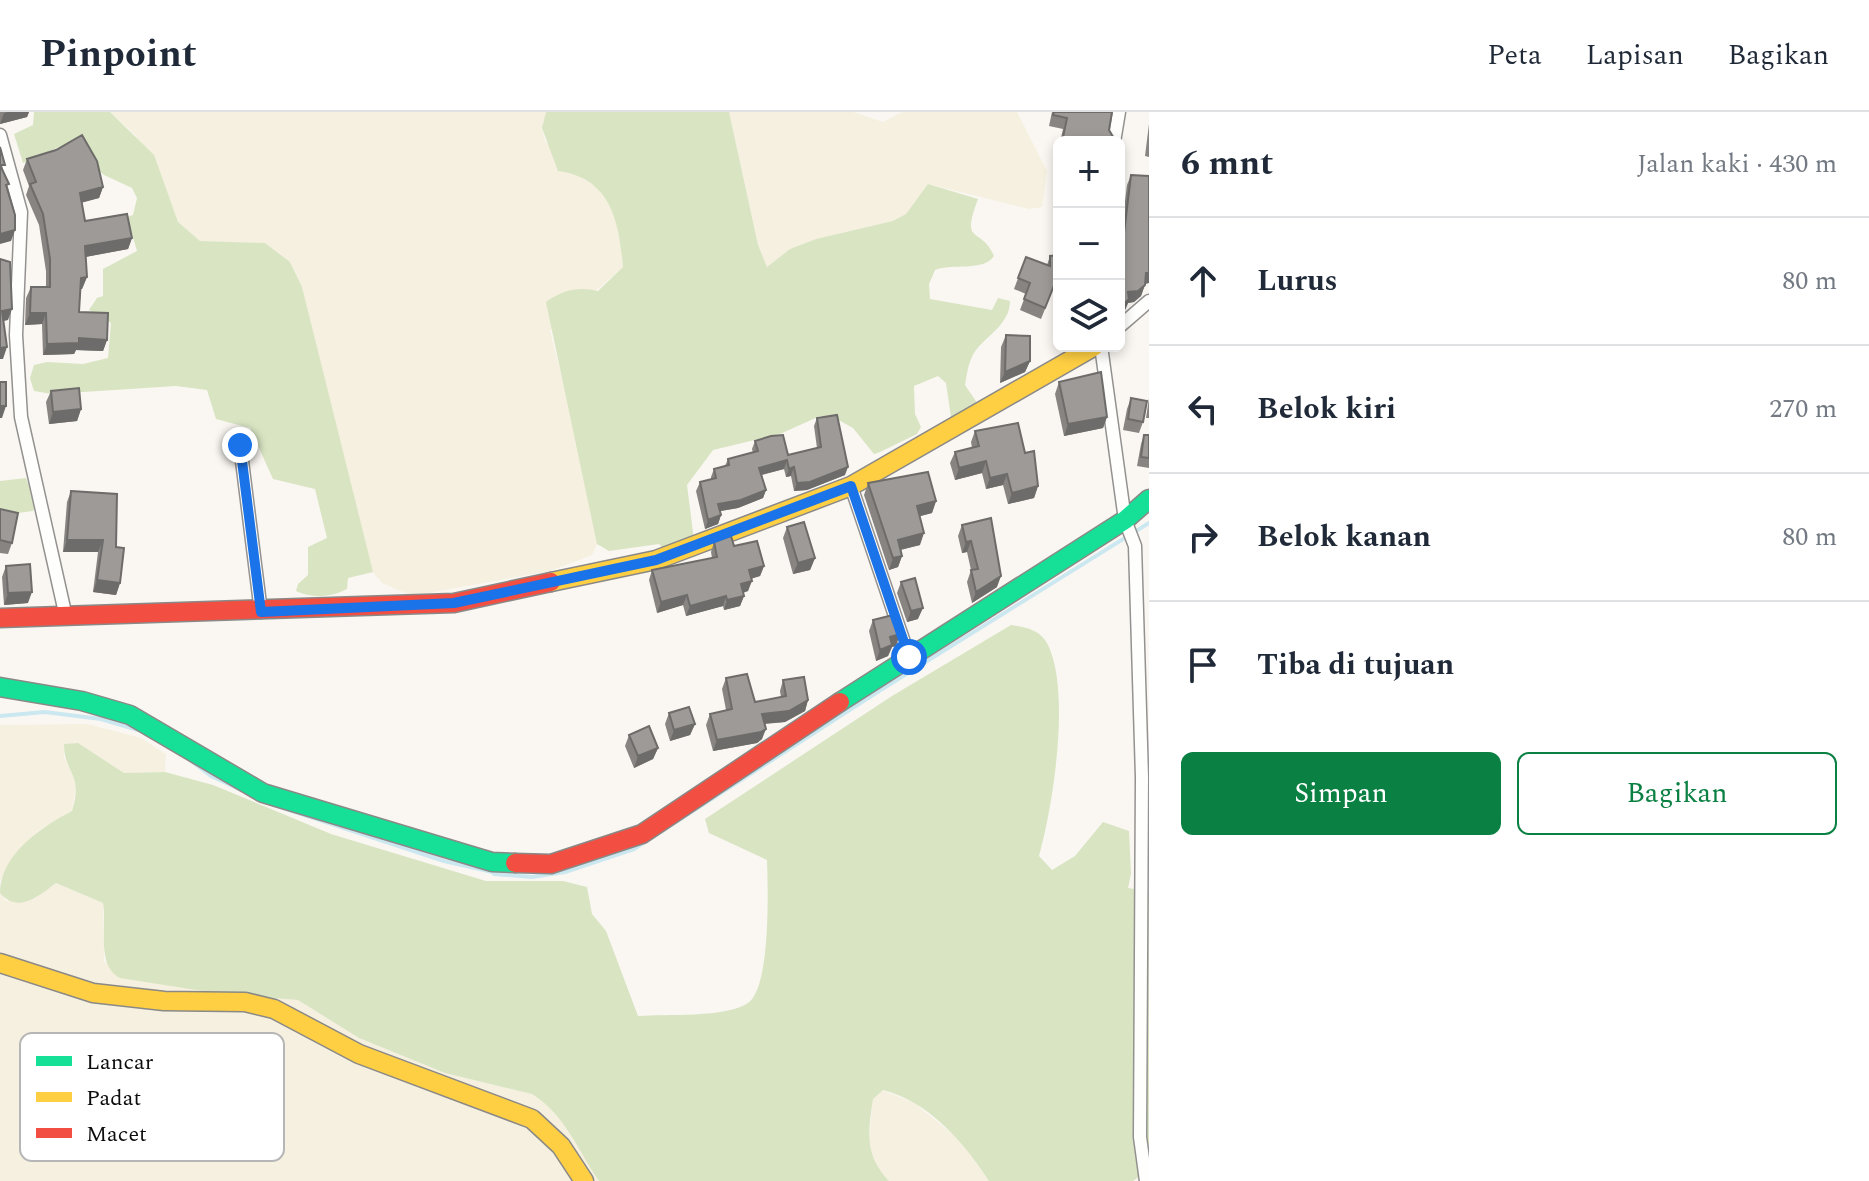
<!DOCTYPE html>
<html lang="id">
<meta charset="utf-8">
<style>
body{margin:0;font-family:Spectral,serif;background:#f2f2f3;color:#1f2937}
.controls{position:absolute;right:24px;top:24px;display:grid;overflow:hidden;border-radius:12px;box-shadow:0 4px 12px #0003}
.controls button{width:72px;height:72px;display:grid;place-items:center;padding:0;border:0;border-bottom:2px solid #e0e1e3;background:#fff;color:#1f2937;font:40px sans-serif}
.stop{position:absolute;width:24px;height:24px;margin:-18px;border:6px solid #1a73e8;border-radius:50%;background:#fff}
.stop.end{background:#1a73e8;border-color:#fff;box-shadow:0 2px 8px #0008}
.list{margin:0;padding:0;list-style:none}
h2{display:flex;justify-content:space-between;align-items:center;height:104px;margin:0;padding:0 32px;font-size:34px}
h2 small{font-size:26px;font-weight:400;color:#747a83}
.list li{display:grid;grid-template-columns:52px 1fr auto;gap:24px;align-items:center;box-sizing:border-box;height:128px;padding:0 32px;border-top:2px solid #e0e1e3}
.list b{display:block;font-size:30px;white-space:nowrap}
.list em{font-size:26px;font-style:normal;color:#747a83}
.actions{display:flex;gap:16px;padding:24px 32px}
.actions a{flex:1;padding:18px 0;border:2px solid #0b8043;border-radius:12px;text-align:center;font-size:28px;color:#0b8043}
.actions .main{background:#0b8043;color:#fff}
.icon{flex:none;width:44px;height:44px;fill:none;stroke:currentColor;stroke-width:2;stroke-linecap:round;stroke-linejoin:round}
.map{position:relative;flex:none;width:1149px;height:1069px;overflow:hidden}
header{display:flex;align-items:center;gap:48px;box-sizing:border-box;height:112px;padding:0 40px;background:#fff;border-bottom:2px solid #e0e1e3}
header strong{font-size:38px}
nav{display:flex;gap:44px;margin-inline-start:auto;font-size:28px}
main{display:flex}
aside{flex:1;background:#fff}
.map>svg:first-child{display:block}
.farmland{fill:#f5f0df}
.forest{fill:#d8e4c2}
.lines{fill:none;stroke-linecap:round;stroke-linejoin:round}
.stream{stroke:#cbe8f1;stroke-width:4}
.street-casing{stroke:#949290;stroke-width:15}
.fast-casing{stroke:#8a8987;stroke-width:21}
.slow-casing{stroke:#8a8987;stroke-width:21}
.jam-casing{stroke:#8a8987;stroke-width:21}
.street{stroke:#fefefd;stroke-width:12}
.fast{stroke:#16e098;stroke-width:18}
.slow{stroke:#ffcf43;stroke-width:18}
.jam{stroke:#f24e42;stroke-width:18}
.wall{fill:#878482}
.shaded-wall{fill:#6e6c6a}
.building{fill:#9d9a97;stroke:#6e6c6a;stroke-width:2}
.route{stroke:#1a73e8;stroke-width:10}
.key{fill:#fff;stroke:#b6b6b6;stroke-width:2}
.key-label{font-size:22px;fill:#0d0d0d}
</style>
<header>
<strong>Pinpoint</strong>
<nav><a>Peta</a><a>Lapisan</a><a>Bagikan</a></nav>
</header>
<main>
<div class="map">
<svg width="1149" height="1069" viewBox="0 0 1149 1069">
<rect width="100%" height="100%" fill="#faf7f2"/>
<!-- farmland -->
<path class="farmland" d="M110 0H546L542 16 545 29 574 61 598 76 614 98 622 141 623 155 550 219 579 332 597 432 592 443 550 459 412 484 382 471 373 460 364 432 302 175 290 150 265 131 200 129 178 110 163 70 135 23Z
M729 0H853L883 10 902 0H1017L1047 59 1042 95 1029 97 928 72 906 102 893 109 816 127 790 137 767 155 758 133Z
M87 612 141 626 166 642 165 660 124 661 78 631 64 632V646L77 670 72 699 38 719 17 741 0 769V613Z
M56 771 103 791 104 850 222 882 298 888 359 926 445 961 532 982 544 989 563 1010 599 1069H0V781L6 789 34 787Z
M882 978 914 991 960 1028 989 1069H889L874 1054 869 1028 873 986Z"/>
<!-- forest -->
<path class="forest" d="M34 0H110L154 43 178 110 200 129 265 131 290 150 302 175 373 460 348 466 347 477C332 485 312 487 296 479L298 472 308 463V435L327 426 315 377 273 367 250 316 216 307 207 278 176 274 52 282 34 279 30 266 34 253 47 250 83 252 108 246 111 211 89 198 97 186 103 184V157L137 139 127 105 133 103 137 86 132 76 104 63 68 31 23 51 14 22 33 13Z
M546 0H729L758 133 767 155 790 137 816 127 893 109 906 102 928 72 978 87C960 135 981 113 994 144 983 160 953 151 935 158L929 172 930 187 992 198 998 186 1010 189C1010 213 985 224 974 241 968 251 967 262 965 273L988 307 962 320 952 312 946 271 938 264 914 274 915 302 921 315 917 322 880 340 874 342 853 316 835 306 820 304 780 322 713 338 687 373 695 436 666 439 659 432 609 439 597 432 546 190C562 178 579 174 598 179L623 155C619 109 611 66 558 59L542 16Z
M26 366 36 393 33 399 10 402 0 413V369Z
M1011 513C1026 515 1041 518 1048 533 1071 580 1053 694 1039 744L1052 758 1075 744 1103 710 1129 719 1131 762 1128 776 1149 779V1058L1133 1069H989C964 1030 929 990 883 978L873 987C868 1020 864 1043 889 1069H599C578 1039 565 1002 532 982L445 961 359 926 298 888 222 882 120 866C96 854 107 815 103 791L56 771C39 784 18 802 0 781 0 743 41 715 72 699 84 661 64 662 64 632L78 631 124 661 165 660 213 673 331 722 486 769H563L587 775 592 802 606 819 638 904C665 902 727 906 748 891 771 876 768 775 767 748L709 721 705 707 892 584Z"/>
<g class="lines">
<!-- stream -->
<path class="stream" d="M0 604 45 600 101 607 138 618
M190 648 211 664 241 678
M274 693 444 749 501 762H494L532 765 565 760 634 737 879 579 1149 411"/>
<defs>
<path id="street" d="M0 23 21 100 16 223 21 305 66 505
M1114 30 1119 0
M1119 215 1149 189
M1101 234 1125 408 1135 434 1142 665 1140 1025 1146 1069
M240 333 261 500
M851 374 909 545"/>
<path id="fast" d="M0 575 82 589 130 603 263 681 492 750 515 751
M840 590 1125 408 1149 387"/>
<path id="slow" d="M551 470 656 448 851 374 1095 234
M0 851 93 881 164 889 245 890 274 897 359 942 532 1007 561 1034 584 1069"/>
<path id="jam" d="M0 506 454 491 551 470
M515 751 551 752 642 722 840 590"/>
</defs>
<!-- street casing -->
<use href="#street" class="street-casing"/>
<!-- fast casing -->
<use href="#fast" class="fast-casing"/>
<!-- slow casing -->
<use href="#slow" class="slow-casing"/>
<!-- jam casing -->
<use href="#jam" class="jam-casing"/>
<!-- street -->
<use href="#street" class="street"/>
<!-- fast -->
<use href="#fast" class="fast"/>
<!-- slow -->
<use href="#slow" class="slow"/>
<!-- jam -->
<use href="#jam" class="jam"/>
</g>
<!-- wall -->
<path class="wall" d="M0 0H29L27 5 0 12Z
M1052 0H1112L1109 18 1115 30H1060L1063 17 1049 14Z
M1149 12V45L1145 44Z
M27 47 103 75 99 86 81 91 85 109 132 126 128 137 85 145 87 165 82 177H81L79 200 107 228 103 239 76 238 74 242 43 243 42 212 25 213 26 186 31 175H46V159L39 113 26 83 29 74 23 58Z
M1131 63 1149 64V171L1145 172 1141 184 1134 190 1128 191 1125 198 1120 129 1127 73Z
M1050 144 1059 162 1041 207 1020 198 1026 182 1014 177 1026 145 1047 153Z
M1006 223 1030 249 1025 260 1000 271 1001 235Z
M1059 270 1107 305 1103 316 1064 324 1055 282Z
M51 279 81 297 77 309 49 312 46 290Z
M1131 286 1143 310 1139 321 1123 318 1127 297Z
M1149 286V306H1146Z
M817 306 845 363 807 378 794 379 791 364 786 365 784 357 762 363 766 378 763 386 738 396 720 399 721 403 718 412 705 417 696 379 700 370 711 367V365L714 357 725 354 728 347 753 341 752 337 755 329 788 343 817 336 814 314Z
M975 319 1025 341 1038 374 1034 386 1008 392 1003 373 986 377 982 361 955 368 950 351 955 340 972 336 971 330Z
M1144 323H1149V356L1137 354 1141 332Z
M868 371 936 389 932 401 920 404V433L901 438 902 444 898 455 889 458 864 383Z
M71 379 116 435 120 471 116 483 93 480 98 440H63L67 390Z
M0 397 12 431 8 442 0 441Z
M962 413 997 475 972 491 967 470 971 458 967 440 962 441 958 424Z
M787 415 815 446 810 458 793 462 783 426Z
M714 430 734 434 764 454 760 464 751 467 748 479 743 481 744 484 740 494 724 498 723 494 686 504 683 493 657 501 649 468 652 458 712 446 711 440Z
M6 454 28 491 4 493 2 465Z
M901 470 918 507 907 510 897 481Z
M873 508 896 534 892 535 888 544 876 549 869 519Z
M726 566 755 590 781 585 780 579 783 568 808 588 805 599 785 610 765 612 762 627 757 631 713 639 706 613 710 602 726 598 722 577Z
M669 601 695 612 690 623 670 629 665 612Z
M629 623 658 636 653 647 634 656 625 634Z"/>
<!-- shaded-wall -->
<path class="shaded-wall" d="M8 0H29L27 5 0 12 4 1Z
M103 75 99 86 75 92 80 81Z
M15 118 11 129 0 132V122Z
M132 126 128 137 80 146 85 134Z
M1146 161H1149V171L1142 172Z
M87 165 82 177H77L81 166Z
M1145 173 1141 184 1134 190 1128 191 1125 198 1119 204V197L1128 180Z
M12 197 8 208 0 210 2 199Z
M30 201H46L42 212 25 213Z
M79 226 107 228 103 239 76 238 74 242 43 243 47 232Z
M7 235 3 247H0V236Z
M1030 249 1025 260 1000 271 1005 260Z
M0 294H6L2 306H0Z
M81 297 77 309 49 312 53 300Z
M1107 305 1103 316 1064 324 1068 312Z
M787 348 784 357 756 364 759 356Z
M986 349 982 361 955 368 959 356Z
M794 355 791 364 786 365 789 357Z
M848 355 845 363 807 378 794 379 797 371Z
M1007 362 1003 373 986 377 990 366Z
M1038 374 1034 386 1008 392 1012 381Z
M766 378 763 386 738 396 715 400 718 392Z
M936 389 932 401 913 406 917 394Z
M721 403 718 412 705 417 708 408Z
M924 421 920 433 894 439 898 428Z
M67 428H103L98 440H63Z
M971 429 967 440 962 441 966 430Z
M902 444 898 455 889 458 893 446Z
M815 446 810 458 793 462 798 451Z
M764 454 760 464 745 468 749 458Z
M1001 464 997 475 972 491 976 480Z
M97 468 120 471 116 483 93 480Z
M752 469 748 479 737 482 741 472Z
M32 480 28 491 4 493 8 481Z
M687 483 683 493 657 501 661 490Z
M726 484 723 494 686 504 690 494Z
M744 484 740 494 724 498 727 488Z
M923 496 918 507 907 510 911 499Z
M900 522 896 534 892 535 888 544 876 549 880 538 890 525Z
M808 588 805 599 785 610 759 612 762 602Z
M695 612 690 623 670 629 674 618Z
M766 617 762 627 757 631 713 639 717 628Z
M658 636 653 647 634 656 638 644Z"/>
<!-- building -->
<path class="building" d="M1054 0H1112L1109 18 1115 28V30H1062L1067 6 1053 3Z
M82 23 97 49 103 75 80 81 85 109 127 102 132 126 85 134 87 165 81 166 79 200 108 201 107 228 79 226V231L47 232 46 201H30L31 175H50V147L43 102 30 72 36 70 27 47 56 38Z
M0 35 5 53H0L9 72 6 73 15 103V118L0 122Z
M1131 63 1149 64V161H1146L1145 173 1138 179 1128 180 1129 187 1119 197V129H1123Z
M1059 143V161L1045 196 1024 187 1030 171 1018 166 1026 145 1050 154V144Z
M0 147 10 150 12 197 2 199 7 235 0 236Z
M1006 223 1030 224V249L1005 260Z
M1101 260 1107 305 1068 312 1059 270Z
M0 270H6V294H0Z
M79 276 81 297 53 300 51 279Z
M1131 286 1147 289 1143 310 1128 307Z
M837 303 848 355 810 370 797 371 794 355 789 357 787 348 759 356 766 378 741 388 718 392 721 403 708 408 700 370 716 366 714 357 729 353 728 347 758 339 755 329 771 324 783 323 788 343 821 335 817 306Z
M1018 311 1025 341 1034 339 1038 374 1012 381 1007 362 990 366 986 349 959 356 955 340 979 334 975 319Z
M1144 323H1149V346L1141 345Z
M928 360 936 389 917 394 924 421 898 428 902 444 893 446 868 371Z
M71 379 117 382 116 435 124 436 120 471 97 468 103 428H67Z
M0 397 18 401 12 431 0 428Z
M991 406 1001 464 976 480 971 458 978 457 971 429 966 430 962 413Z
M804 410 815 446 798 451 787 415Z
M731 424 734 434 757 429 764 454 749 458 752 469 741 472 744 484 727 488 726 484 690 494 687 483 661 490 652 458 717 445 714 430Z
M30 452 32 480 8 481 6 454Z
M915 466 923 496 911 499 901 470Z
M893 503 900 522 890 525 892 533 880 538 873 508Z
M747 562 755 590 786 584 783 568 804 565 808 588 789 599 762 602 766 617 761 620 717 628 710 602 732 597 726 566Z
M689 595 695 612 674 618 669 601Z
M649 614 658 636 638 644 629 623Z"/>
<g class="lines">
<!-- route -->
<path class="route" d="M240 333 261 500 454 491 656 448 851 374 909 545"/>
</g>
<!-- legend -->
<rect x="20" y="921" width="264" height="128" rx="12" class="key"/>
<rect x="36" y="944" width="36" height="10" fill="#16e098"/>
<rect x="36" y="980" width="36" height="10" fill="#ffcf43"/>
<rect x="36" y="1016" width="36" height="10" fill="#f24e42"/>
<g class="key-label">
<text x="86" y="957">Lancar</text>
<text x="86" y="993">Padat</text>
<text x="86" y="1029">Macet</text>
</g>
</svg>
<div class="controls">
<button>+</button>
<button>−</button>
<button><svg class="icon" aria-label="layers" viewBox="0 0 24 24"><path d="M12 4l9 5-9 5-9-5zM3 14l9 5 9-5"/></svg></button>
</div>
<div class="stop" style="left:909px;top:545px"></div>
<div class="stop end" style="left:240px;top:333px"></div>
</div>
<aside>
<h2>6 mnt<small>Jalan kaki · 430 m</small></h2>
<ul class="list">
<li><svg class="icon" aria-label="ahead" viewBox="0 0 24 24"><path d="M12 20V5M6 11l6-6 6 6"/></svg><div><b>Lurus</b></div><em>80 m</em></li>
<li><svg class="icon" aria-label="left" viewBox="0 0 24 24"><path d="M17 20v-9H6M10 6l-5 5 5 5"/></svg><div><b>Belok kiri</b></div><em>270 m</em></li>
<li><svg class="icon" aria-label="right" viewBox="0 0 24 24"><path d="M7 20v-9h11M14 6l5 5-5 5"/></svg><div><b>Belok kanan</b></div><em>80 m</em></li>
<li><svg class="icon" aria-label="arrive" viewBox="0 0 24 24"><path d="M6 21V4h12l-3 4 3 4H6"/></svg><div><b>Tiba di tujuan</b></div></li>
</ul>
<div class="actions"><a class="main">Simpan</a><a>Bagikan</a></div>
</aside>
</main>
